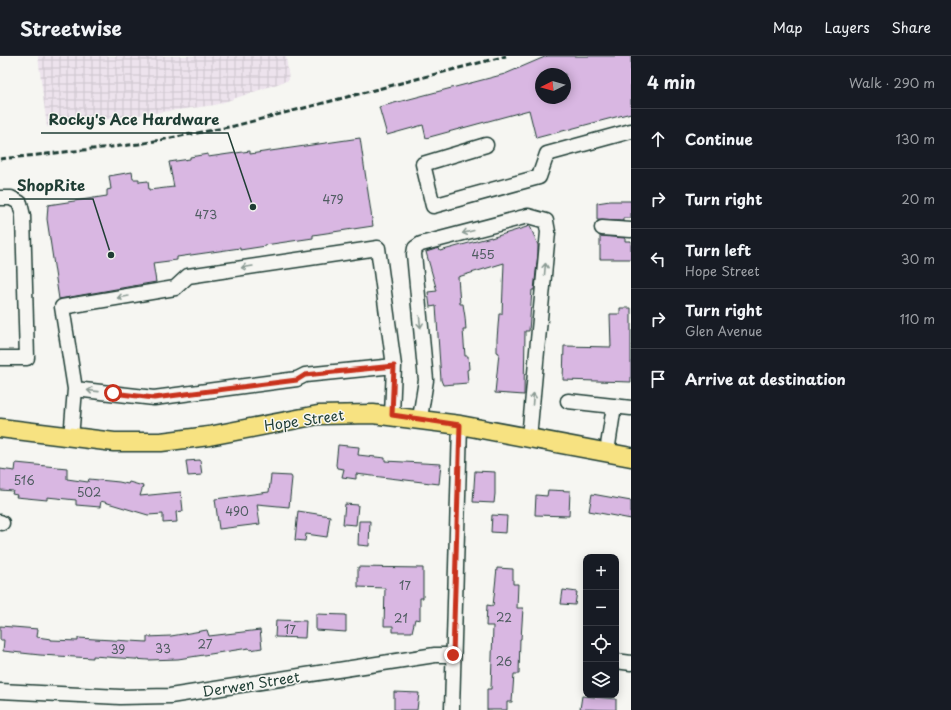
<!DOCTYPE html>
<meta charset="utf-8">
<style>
body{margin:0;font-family:"Playpen Sans",sans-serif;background:#242831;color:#f1f3f6}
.controls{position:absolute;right:12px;bottom:12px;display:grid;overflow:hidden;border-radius:8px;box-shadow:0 2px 10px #0003}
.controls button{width:36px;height:36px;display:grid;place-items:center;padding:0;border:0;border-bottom:1px solid #363941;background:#171b24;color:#f1f3f6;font:20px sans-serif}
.compass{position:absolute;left:535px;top:12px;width:36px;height:36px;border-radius:50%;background:#171b24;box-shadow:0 2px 10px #0003;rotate:264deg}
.stop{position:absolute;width:12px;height:12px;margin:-9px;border:3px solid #c8321e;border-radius:50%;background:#fff}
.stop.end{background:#c8321e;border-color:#fff;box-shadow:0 1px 4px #0008}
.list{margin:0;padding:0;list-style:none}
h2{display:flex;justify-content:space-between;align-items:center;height:52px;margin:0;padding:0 16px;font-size:17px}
h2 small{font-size:13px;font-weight:400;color:#9ea1a6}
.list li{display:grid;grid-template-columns:26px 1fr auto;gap:12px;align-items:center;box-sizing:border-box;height:60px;padding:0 16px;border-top:1px solid #363941}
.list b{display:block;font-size:15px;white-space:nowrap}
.list p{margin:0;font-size:13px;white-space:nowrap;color:#9ea1a6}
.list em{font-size:13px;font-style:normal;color:#9ea1a6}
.icon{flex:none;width:22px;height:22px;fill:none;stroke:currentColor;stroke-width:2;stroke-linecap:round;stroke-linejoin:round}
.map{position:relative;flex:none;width:631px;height:654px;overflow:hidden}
header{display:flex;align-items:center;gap:24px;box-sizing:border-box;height:56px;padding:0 20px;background:#171b24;border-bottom:1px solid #363941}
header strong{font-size:19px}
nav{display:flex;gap:22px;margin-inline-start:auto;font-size:14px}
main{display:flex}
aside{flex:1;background:#171b24}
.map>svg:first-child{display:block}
.industrial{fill:url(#industrial-grid)}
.building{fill:#d9b7e2;stroke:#1f3d34;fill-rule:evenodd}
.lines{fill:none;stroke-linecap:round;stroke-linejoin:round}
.minor-casing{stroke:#1f3d34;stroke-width:17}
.major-casing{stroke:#1f3d34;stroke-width:21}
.minor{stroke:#f6f6f2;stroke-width:14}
.major{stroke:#f7e281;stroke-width:18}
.rail{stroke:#1f3d34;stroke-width:3;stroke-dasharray:6 3;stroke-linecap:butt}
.oneway{stroke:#8a9a93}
.route{stroke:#c8321e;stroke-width:5}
.labels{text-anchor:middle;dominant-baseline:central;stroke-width:3;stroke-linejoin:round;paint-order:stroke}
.number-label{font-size:12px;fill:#4e5c60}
.street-label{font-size:14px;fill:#1f3d34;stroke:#f6f6f2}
.leader{fill:none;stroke:#1f3d34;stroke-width:1.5}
.callout-dot{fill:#1f3d34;stroke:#f6f6f2;stroke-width:1.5}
.callout-label{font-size:15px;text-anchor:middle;font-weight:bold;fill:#1f3d34;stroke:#f6f6f2;stroke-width:3;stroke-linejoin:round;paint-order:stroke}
</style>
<header>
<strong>Streetwise</strong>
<nav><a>Map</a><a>Layers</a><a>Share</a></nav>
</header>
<main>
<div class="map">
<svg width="631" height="654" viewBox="0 0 631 654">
<defs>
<pattern id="industrial-grid" width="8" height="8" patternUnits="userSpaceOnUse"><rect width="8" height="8" fill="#ede3ed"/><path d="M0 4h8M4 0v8" fill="none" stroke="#cbc4cc"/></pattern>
</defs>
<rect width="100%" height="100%" fill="#f6f6f2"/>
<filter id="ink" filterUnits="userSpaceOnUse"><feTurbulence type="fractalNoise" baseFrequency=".025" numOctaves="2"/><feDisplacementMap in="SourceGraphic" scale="8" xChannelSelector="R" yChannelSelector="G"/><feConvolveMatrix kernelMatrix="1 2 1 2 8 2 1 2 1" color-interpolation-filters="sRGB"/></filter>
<g filter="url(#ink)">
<!-- industrial -->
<path class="industrial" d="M38 0H286L289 24 215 49 47 71Z"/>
<!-- building -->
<path class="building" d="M547 0H631V57L536 82 529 54 426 82 423 69 387 79 379 51 505 18ZM541 18H565V42H541Z
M360 82 373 170 313 179V182L265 189 266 190 240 194V192L177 201V204L153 207 156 226 59 243 47 163 48 149 107 140V134L111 133 109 120 132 116 133 123H139V126L148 125 149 134 174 131 169 106 190 103V101L208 98V101L250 95V98Z
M610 145H631V162H623V165L597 164V147Z
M530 170 538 189V197L534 234H532L529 275H525L524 339 495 337 499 297 497 296V283L499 258H502L504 207 458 221 460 248H463L465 261 466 274H463L465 300H468L469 313 467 314 468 327 443 329 441 324 436 250 430 251 428 236 437 235 426 196 439 192 440 195 491 181V182Z
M600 180 625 182V185H631V203H600Z
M620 252H631V326L563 324 564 290 611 291 610 258H620Z
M338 389 359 391 358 399 385 402V405L441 408 439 428 356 418V423L342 421 344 413 337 412 336 409Z
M200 404 202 419 188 420 186 405Z
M16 407 67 412V423L88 426 89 423 119 426 128 428 129 426 143 430 140 440 181 436 183 455 176 456 177 466 163 467V458L148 459 101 445 100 451 76 449V444L47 441V444L16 441 17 439 12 438 13 435 0 434V413L15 415Z
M475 415 495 416V438L494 447 473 446Z
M271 419 291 420 292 422 289 451 257 448 260 468 219 473 215 443 269 436Z
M548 434 570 435 569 460 535 459 536 439 547 440Z
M592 438 631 445V463L589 455Z
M345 448 358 449 356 469 343 468Z
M298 455 330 460 327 481 306 478 305 485 295 484Z
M492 459 507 460 506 477 491 476Z
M359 465H370L369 490 358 489Z
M358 511 423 512V542H420V564L415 563 412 576H393V570H384L385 532 358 531Z
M497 512 513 513V528H518L517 552H523L521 583H520L519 618H514L512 646H507V654H487V633H491L493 570H486L487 549 493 550Z
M563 534 577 536 575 549 561 548Z
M316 558 346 559V576L316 574Z
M276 564 306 565 305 582 275 581Z
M0 570 38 573 37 581 51 583V584L78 585V582L147 586V581L171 580 207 574 209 580 260 574 262 592 250 594 249 592 178 603 148 604 93 600V602L40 599 3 595 4 584H0Z
M394 636 419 637 417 654H394Z
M582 640 616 643V654L580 653Z"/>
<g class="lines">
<defs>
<path id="minor" d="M486 89 423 108 433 150 539 121 547 98 631 75
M0 142H11L20 147 23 160 27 302H0
M602 172 631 174
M75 333 154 342 297 323 305 319 394 310
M568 345 631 352
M420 362 426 324 414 198 415 192 421 188 528 160 546 165 548 176 529 382
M71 382 75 333 62 251 175 232 188 220 378 192 394 310 392 359
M607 396 614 350
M0 466 2 467
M616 605 631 607
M0 635 120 641 170 640 435 599H453
M452 654 460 369"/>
<path id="major" d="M0 372 114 386H161L209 380 318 359 373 358 460 369 631 401"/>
</defs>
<!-- minor casing -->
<use href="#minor" class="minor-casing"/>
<!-- major casing -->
<use href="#major" class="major-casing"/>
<!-- minor -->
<use href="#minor" class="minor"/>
<!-- major -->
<use href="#major" class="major"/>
<!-- rail -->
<path class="rail" d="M0 103 139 88 234 70 506 0"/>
</g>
<!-- one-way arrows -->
<defs><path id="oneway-shaft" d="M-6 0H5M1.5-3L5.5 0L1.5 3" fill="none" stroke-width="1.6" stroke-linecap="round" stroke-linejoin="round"/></defs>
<g class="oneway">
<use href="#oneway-shaft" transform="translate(468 176) rotate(166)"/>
<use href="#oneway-shaft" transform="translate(247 211) rotate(171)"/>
<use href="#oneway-shaft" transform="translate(545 213) rotate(-85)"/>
<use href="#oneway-shaft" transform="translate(123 241) rotate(170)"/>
<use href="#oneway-shaft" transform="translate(420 266) rotate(84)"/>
<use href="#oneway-shaft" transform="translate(93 335) rotate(-174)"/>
<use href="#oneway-shaft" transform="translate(533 343) rotate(-85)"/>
</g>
</g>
<g class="lines" filter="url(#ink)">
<!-- route -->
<path class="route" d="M113 337 154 342 297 324 305 319 394 310 392 359 460 369 453 599"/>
</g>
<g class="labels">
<!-- number labels -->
<g class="number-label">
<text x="333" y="143">479</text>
<text x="206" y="158">473</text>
<text x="483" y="198">455</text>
<text x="24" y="424">516</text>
<text x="89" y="436">502</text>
<text x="237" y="455">490</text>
<text x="405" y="529">17</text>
<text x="504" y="561">22</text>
<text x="401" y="562">21</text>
<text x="290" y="573">17</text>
<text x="205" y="588">27</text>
<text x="163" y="592">33</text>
<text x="118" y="593">39</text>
<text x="504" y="605">26</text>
</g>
<!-- street labels -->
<g class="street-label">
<text transform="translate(304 364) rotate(-8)">Hope Street</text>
<text transform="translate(251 628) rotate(-9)">Derwen Street</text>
</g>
</g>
<!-- callouts -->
<path class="leader" d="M253 151L228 77H41M111 199L93 143H9"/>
<g class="callout-dot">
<circle cx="253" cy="151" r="4"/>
<circle cx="111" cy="199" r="4"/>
</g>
<g class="callout-label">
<text x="134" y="69">Rocky's Ace Hardware</text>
<text x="51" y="135">ShopRite</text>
</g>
</svg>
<div class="controls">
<button>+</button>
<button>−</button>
<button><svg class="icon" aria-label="locate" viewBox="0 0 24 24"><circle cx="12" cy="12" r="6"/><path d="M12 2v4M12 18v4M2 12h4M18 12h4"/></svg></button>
<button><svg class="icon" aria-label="layers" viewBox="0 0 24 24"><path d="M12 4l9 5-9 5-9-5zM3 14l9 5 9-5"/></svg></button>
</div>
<svg class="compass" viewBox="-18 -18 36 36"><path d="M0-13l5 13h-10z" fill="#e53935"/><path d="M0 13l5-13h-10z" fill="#9ea1a6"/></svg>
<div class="stop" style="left:113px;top:337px"></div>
<div class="stop end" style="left:453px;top:599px"></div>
</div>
<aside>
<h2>4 min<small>Walk · 290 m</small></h2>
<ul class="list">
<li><svg class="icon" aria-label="ahead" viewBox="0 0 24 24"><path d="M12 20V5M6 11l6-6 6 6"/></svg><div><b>Continue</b></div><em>130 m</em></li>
<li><svg class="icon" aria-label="right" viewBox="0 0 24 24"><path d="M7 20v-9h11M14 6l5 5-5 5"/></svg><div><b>Turn right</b></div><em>20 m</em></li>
<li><svg class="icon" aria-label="left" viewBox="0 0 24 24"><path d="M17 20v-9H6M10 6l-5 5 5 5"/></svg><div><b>Turn left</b><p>Hope Street</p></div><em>30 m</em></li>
<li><svg class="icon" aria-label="right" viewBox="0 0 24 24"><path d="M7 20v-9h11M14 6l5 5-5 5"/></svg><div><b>Turn right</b><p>Glen Avenue</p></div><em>110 m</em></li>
<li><svg class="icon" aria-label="arrive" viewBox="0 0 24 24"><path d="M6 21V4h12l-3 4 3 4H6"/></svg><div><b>Arrive at destination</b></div></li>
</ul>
</aside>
</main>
